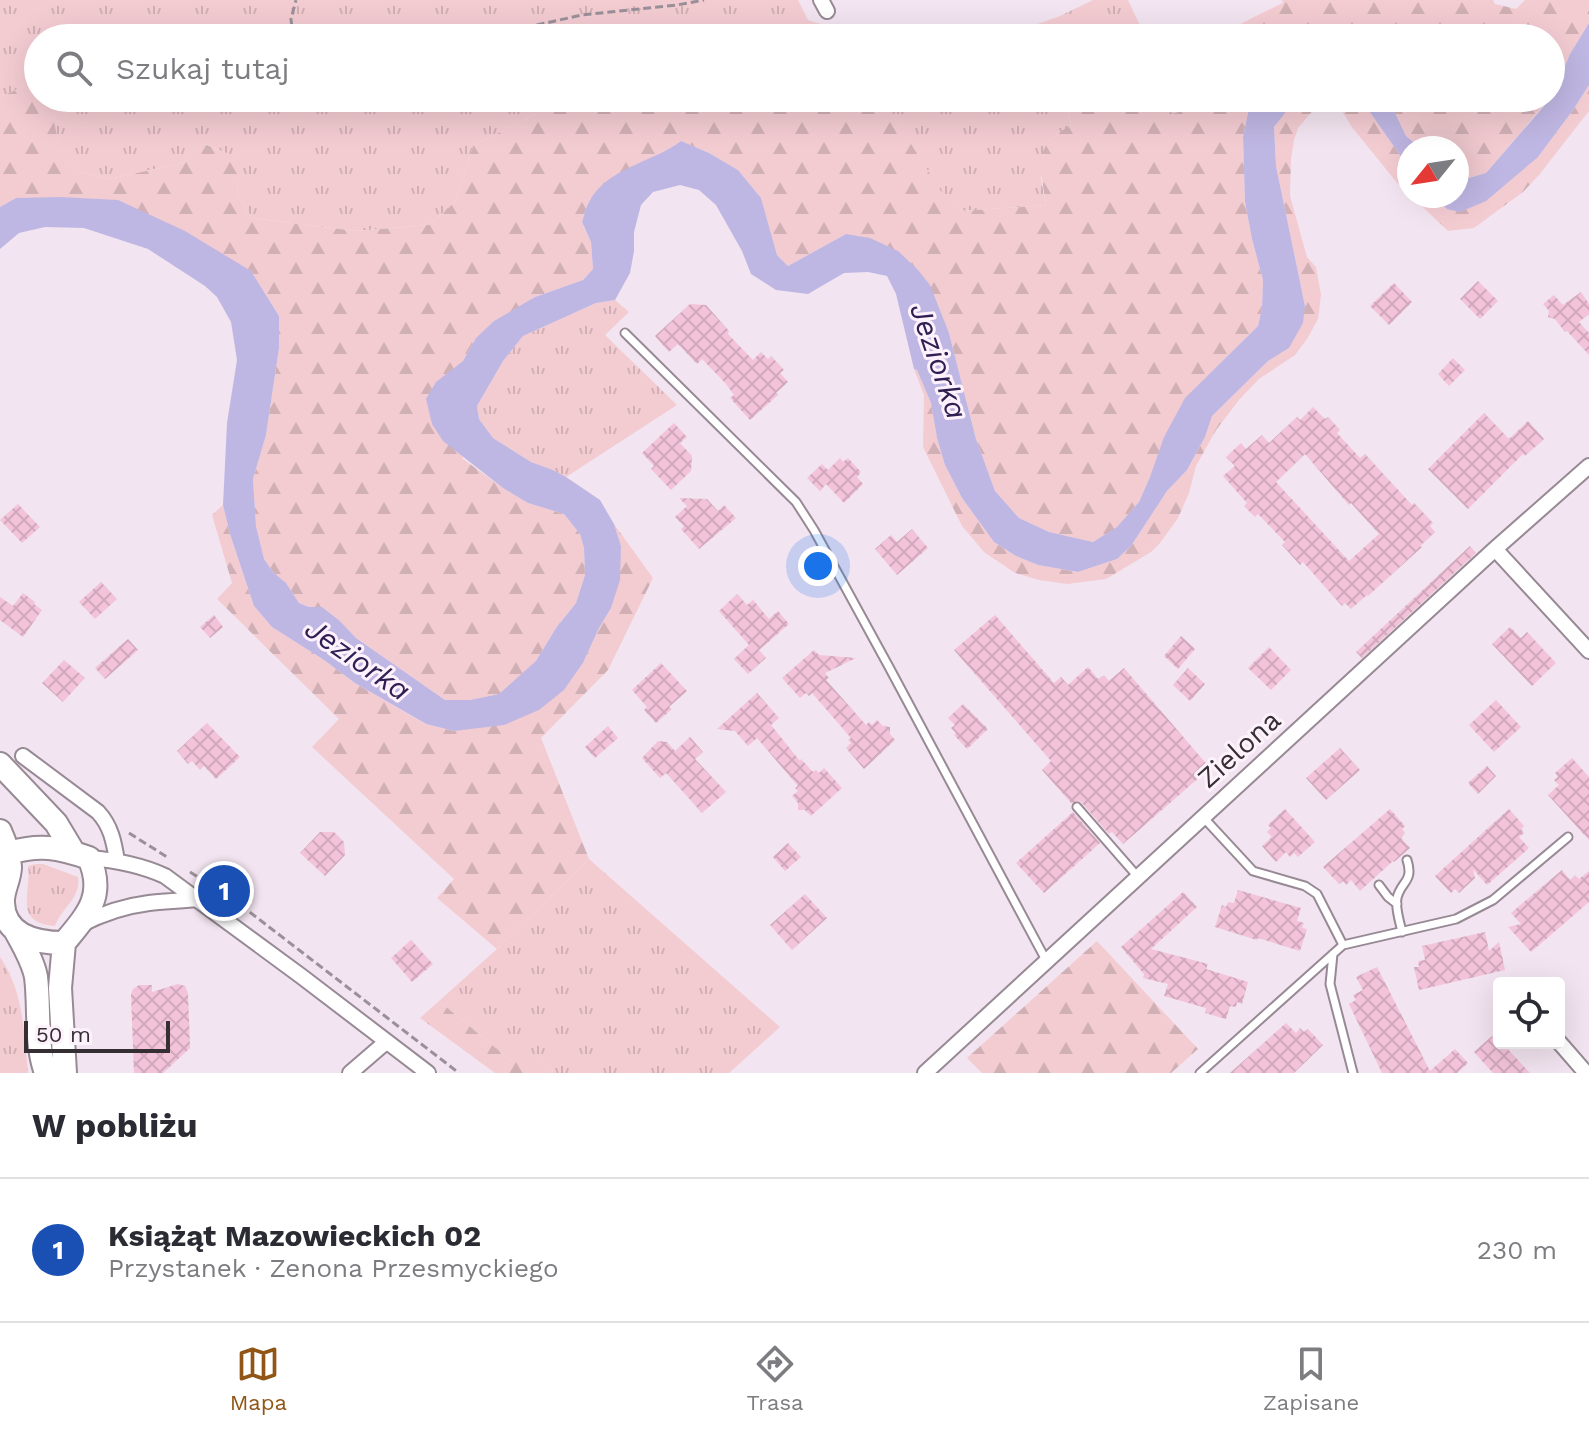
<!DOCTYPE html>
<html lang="pl">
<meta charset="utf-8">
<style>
body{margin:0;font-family:"Work Sans",sans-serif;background:#f2f2f3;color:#2b2b33}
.controls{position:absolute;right:24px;bottom:24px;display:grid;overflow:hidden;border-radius:8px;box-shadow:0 8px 32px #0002}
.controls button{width:72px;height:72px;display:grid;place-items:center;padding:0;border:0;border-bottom:2px solid #e1e1e2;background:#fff;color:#2b2b33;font:40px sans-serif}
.compass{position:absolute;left:1397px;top:136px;width:72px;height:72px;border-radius:50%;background:#fff;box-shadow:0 8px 32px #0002;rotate:240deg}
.scale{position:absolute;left:24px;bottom:20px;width:146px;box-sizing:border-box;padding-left:8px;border:4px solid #352f34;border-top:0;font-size:22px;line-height:28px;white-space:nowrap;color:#352f34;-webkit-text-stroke:6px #fdf2fc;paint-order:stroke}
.you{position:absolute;left:818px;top:566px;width:28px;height:28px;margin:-20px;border:6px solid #fff;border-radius:50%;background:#1a73e8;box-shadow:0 0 0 12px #1a73e833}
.badge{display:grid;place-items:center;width:52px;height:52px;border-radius:50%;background:#915616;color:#fff;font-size:26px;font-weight:700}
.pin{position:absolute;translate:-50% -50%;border:4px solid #fff;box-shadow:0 2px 8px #0006}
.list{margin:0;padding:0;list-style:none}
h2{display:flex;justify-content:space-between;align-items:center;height:104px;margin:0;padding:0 32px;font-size:34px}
h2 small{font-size:26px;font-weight:400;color:#7c7c81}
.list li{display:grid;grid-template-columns:52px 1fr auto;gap:24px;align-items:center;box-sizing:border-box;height:144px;padding:0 32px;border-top:2px solid #e1e1e2}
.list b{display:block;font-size:30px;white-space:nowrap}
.list p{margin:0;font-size:26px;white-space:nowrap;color:#7c7c81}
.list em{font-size:26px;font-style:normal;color:#7c7c81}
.icon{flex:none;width:44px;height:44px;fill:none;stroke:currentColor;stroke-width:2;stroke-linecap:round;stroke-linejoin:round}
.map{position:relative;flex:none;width:1589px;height:1073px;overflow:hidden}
.search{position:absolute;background:#fff;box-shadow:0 8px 32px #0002;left:24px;right:24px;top:24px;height:88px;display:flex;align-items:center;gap:20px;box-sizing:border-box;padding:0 28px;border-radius:44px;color:#7c7c81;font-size:30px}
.sheet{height:248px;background:#fff}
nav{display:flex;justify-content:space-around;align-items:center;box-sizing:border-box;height:112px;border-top:2px solid #e1e1e2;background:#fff;font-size:22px;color:#7c7c81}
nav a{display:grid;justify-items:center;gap:4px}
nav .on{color:#915616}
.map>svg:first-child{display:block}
.grass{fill:url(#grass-tufts)}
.forest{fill:url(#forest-firs)}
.water{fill:#bfb7e3}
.building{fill:url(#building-cross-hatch);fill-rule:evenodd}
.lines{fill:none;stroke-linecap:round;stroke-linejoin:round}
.service-casing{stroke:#978a95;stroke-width:11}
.minor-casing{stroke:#978a95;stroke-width:18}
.secondary-casing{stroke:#978a95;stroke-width:26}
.path{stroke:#9a9099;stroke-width:3;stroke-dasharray:8 4;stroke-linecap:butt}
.service{stroke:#fff;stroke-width:7}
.minor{stroke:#fff;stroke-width:14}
.secondary{stroke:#fff;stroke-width:22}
.labels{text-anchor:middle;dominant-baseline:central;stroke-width:6;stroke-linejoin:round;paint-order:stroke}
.street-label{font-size:28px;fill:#352f34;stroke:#fdf2fc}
.water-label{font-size:30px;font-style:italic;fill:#2f2054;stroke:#fdf2fc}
</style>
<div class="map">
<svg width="1589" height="1073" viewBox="0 0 1589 1073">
<defs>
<pattern id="grass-tufts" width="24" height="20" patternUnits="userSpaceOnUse" patternTransform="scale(2)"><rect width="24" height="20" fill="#f3ccd2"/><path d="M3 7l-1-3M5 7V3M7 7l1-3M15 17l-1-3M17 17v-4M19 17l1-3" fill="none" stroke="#d1b0b5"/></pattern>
<pattern id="forest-firs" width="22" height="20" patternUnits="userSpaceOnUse" patternTransform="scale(2)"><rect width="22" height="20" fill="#f3ccd2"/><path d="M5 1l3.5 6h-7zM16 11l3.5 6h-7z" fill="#d1b0b5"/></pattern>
<pattern id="building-cross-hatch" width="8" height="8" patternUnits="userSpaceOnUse" patternTransform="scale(2)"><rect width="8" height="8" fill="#f3c3da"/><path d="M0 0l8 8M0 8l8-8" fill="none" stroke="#d1a8bc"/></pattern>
</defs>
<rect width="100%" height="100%" fill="#f2e4f0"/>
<!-- grass -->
<path class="grass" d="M0 0H798L808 20 852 34 854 38H38V80L0 97Z
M1093 0H1128L1146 38H999L1060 16Z
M1258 15 1243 38H1214Z
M63 98H568L473 146 455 202 429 225 356 231 252 218 237 194 238 158 205 144 183 163 109 179 79 172 60 151 53 117 65 105Z
M882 98H972L1024 111 1036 109 1031 98H1072L1066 100 1071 124 1048 141 1041 179 1046 205 962 211 940 191Z
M1167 98H1224L1171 114Z
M615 300 629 312 605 335 677 405 566 477 553 470 531 462 493 438 479 419 477 406 503 361 523 336 596 303Z
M589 859 780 1027 729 1073H555L536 1058 520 1061 509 1059 439 1001 497 949Z
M35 864H43L78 877C81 899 62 907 55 926 12 923 32 892 28 866Z
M0 957C24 992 24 1033 28 1073H0Z"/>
<!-- forest -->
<path class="forest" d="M1282 0H1493L1495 4 1516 9 1525 0H1589V23L1570 54 1551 96V38H1243L1258 15 1283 3Z
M38 80V98H63L65 105 53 117 60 150 79 172 109 179 183 163 204 144 239 158 237 194 252 218 356 231 429 225 455 202 473 146 568 98H882L940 190 962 211 1046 205 1039 160 1048 141 1071 124 1066 100 1072 98H1167L1172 114 1224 98H1256L1248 113 1243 137 1245 202 1252 239 1263 280 1262 308 1258 326 1185 399 1139 502 1117 528 1093 542 1049 532 1019 518 995 491 976 439 949 333 846 234 788 266 777 255 761 198 738 170 709 153 681 141C655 161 602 174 588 204 585 209 584 217 582 223L591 242 593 269 583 280 535 297 476 338 463 361 452 371 463 459 503 488 528 503 564 514 580 534 584 548 585 575 576 603 556 628 536 661 523 674 500 694 470 700H445L356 638 340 621 322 607H309L299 603 286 583 273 572 264 559 256 526 253 479 266 435 279 348V316L251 271 16 198 0 207V97Z
M1589 85V111L1539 175 1523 192 1474 228 1448 231 1411 196H1433L1447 209 1538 157 1573 110Z
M1297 98H1360L1409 168V194L1398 184 1351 126 1341 109 1326 103 1315 108 1298 128 1294 140 1291 159 1290 196 1307 257 1316 267 1321 295 1318 319 1307 339 1295 355 1259 379 1239 400 1216 430 1196 466 1189 493 1178 518 1160 543 1151 552 1106 579 1067 584 1039 580 1015 573 984 552 962 526 923 447 924 395 914 369 917 370 931 403 937 438 945 465 962 498 994 542 1016 556 1038 565 1078 572 1117 559 1131 546 1167 491 1187 470 1205 437 1212 416 1268 361 1289 348 1305 306 1276 166 1274 127Z
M1388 98H1550L1486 173 1461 180 1457 177V148H1420L1406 136Z
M223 505 230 534 254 606 272 627 324 660 355 683 425 724 454 731 564 690 583 663 599 628 611 608 621 546 614 524 653 578 608 670 541 738 589 859 497 949 437 898 454 879 312 747 339 719 217 599 232 583 212 515Z
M1097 941 1198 1049 1171 1073H982L967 1058Z
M439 1001 509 1059C517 1060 523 1058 531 1057 539 1057 548 1068 555 1073H495L420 1018Z"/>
<!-- water -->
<path class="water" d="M1589 23V85L1573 110 1538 157 1486 201 1460 212 1447 209 1433 196H1457V177L1462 180 1486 173 1551 98 1570 54Z
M1256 98H1297L1274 127 1276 166 1305 306 1303 323 1289 348 1268 361 1212 416 1205 437 1187 470 1167 491 1131 546 1117 559 1078 572 1038 565 1016 556 994 542 962 498 945 465 937 438 931 403 917 370 914 369 896 294 887 276 868 272 844 273 808 294 776 290 751 274 742 251 716 205 699 190 680 185 653 192 641 205 634 232V251L630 273 615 300 596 303 523 336 503 361 477 406 479 419 493 438 531 462 553 470 566 477 600 500 614 524 621 546 620 580 611 608 599 628 583 663 564 690 539 710 504 725 454 731 426 724 355 683 324 660 272 627 254 606 230 534 223 505 227 423 237 360 231 322 217 297 205 286 148 249 84 228 45 227 19 233 0 249V207L16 198 60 197 118 200 185 231 251 271 279 316V348L266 435 253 479 256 526 264 559 273 572 286 583 299 603 309 607H322L340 621 356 638 445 700H470L499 694 536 661 556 628 576 603 585 575 584 548 580 534 564 514 528 503 503 488 443 441 432 424 426 399 436 382 463 361 476 338 494 321 535 297 583 280 593 269 591 242 582 222C584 217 585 209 588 204 605 168 652 163 681 141L709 153 738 170 761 198 777 255 788 266 846 234 870 238 898 251 918 270 930 285 949 333 976 439 995 491 1019 518 1049 532 1093 542 1117 527 1139 502 1150 477 1164 437 1185 398 1258 326 1262 308 1263 280 1252 239 1245 202 1243 137 1248 113Z
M1360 98H1388L1406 136 1420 148H1409V168Z"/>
<!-- building -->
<path class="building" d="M1478 281 1498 301 1480 319 1460 299Z
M1394 283 1412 302 1389 325 1370 306Z
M1581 292 1589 304V314L1579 322 1589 333V355L1567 331 1565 332 1555 319 1548 317 1549 311 1543 304 1554 295 1563 305Z
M690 304 706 305 729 331 728 334 753 360 761 352 768 359 771 356 784 370 780 373 788 382 776 393 778 395 750 420 730 398 734 395 726 384 702 359 697 364 678 344 669 352 655 336Z
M1453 358 1465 370 1449 386 1438 374Z
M1313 407 1325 419 1328 417 1340 430 1337 433 1360 458 1365 454 1412 505 1414 503 1433 523 1430 526 1435 532 1420 546 1422 547 1368 596 1367 595 1351 609 1345 603 1342 606 1303 562 1300 565 1282 545 1285 542 1258 514 1255 517 1244 506 1247 503 1223 476 1235 466 1226 457 1241 443 1246 449 1262 435 1269 443 1297 417 1300 420ZM1305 454 1349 505 1351 503 1379 534 1349 561 1276 482Z
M1484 413 1509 439 1528 421 1544 439 1525 456 1523 454 1468 509 1428 469Z
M674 423 687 437 680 443 692 456 691 471 671 490 651 469 654 466 642 453Z
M840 458 843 462 848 458 861 472 857 477 863 484 844 503 826 484 820 491 807 478 822 464 828 470Z
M679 498 707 499 718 511 724 505 736 518 699 549 681 529 684 526 675 517 687 506Z
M18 504 40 527 22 543 0 520Z
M912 529 928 548 897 575 875 549 891 535 897 542Z
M1470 546 1476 553 1362 658 1356 652Z
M101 582 117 599 95 619 79 602Z
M23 593 35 602 34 604 42 610 23 637 0 620V597L13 606Z
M737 594 747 605 753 600 769 619 778 611 789 624 759 650 766 658 748 674 734 659 749 645 719 611Z
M214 615 223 627 210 638 200 627Z
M995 615 1054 683 1061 677 1068 685 1088 667 1098 679 1104 675 1109 681 1124 668 1210 768 1123 844 1112 832 1109 834 1081 802 1077 801 1072 804 1042 770 1051 761 954 650Z
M1510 627 1521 638 1527 632 1556 663 1532 686 1492 644Z
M1181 636 1195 649 1178 669 1164 656Z
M128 639 138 650 105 679 95 668Z
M1269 647 1291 670 1271 690 1248 668Z
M814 650 819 655 856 658 825 673 829 678 826 680 866 725 869 722 872 725 877 720 883 726 890 727V734L895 740 864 769 846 748 851 743 848 740 851 738 812 693 809 696 806 693 800 698 782 678Z
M64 660 85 678 63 702 42 683Z
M661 663 687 691 669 707 672 709 656 723 644 710 647 707 632 690Z
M1188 668 1205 684 1190 701 1173 685Z
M757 693 779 718 771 725 800 761 801 759 813 772 816 770 819 773 824 768 842 788 811 816 805 810H798V803L792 796 798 791 795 788 798 786 757 738 748 746 735 731 717 729Z
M1496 700 1521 727 1494 752 1469 725Z
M963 704 988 729 967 749 954 735 956 733 951 728 955 725 948 718Z
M207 723 240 757 216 779 204 766 200 770 192 761 188 764 177 751Z
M608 726 618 738 595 758 585 747Z
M690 737 703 752 695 759 726 792 702 813 666 773 660 778 642 758 658 741 667 742 675 751Z
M1340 748 1360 770 1326 800 1306 778Z
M1572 758 1589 777V840L1548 795 1559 785 1554 780 1558 777 1555 773Z
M1487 766 1496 776 1478 794 1468 783Z
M1285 809 1315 842 1298 857 1294 853 1290 857 1286 852 1276 862 1262 846 1272 837 1267 832 1271 828 1268 825Z
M1390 809 1405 826 1402 829 1405 833 1401 838 1410 848 1394 862 1393 861 1360 891 1351 880 1346 885 1343 881 1339 884 1323 867Z
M1509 809 1524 826 1521 829 1524 833 1519 837 1529 848 1487 885 1473 869 1475 878 1459 893 1455 889 1451 893 1435 876Z
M1073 812 1100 843 1044 893 1016 863Z
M320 832H334L344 842 345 855 325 876 300 853Z
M788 843 801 857 785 871 773 857Z
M1562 870 1570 880 1575 875 1579 879 1589 871V902L1531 952 1508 927 1521 924 1511 913Z
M1238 890 1301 908 1297 921 1304 923 1302 928 1307 929 1300 951 1258 938 1257 940 1215 927 1222 905 1226 907 1228 902 1234 903Z
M1183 892 1197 907 1151 949 1208 964 1206 969 1248 982 1242 1004 1237 1002 1236 1007 1230 1006 1226 1019 1205 1013 1206 1008 1164 996 1168 984 1143 978 1144 974 1121 947Z
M805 894 827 918 792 950 770 925Z
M1485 932 1489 951 1499 942 1505 970 1419 990 1414 967H1419L1418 961 1425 960 1422 946Z
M411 940 433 964 412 982 391 958Z
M1377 967 1430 1071 1455 1049 1468 1063 1457 1073H1382L1349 1004 1356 1000 1353 995 1363 990 1356 977Z
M178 984 185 986 188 993 190 1048 163 1073H134L131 995 133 989 139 985H152V992Z
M1286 1023 1296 1033 1300 1028 1304 1032 1308 1029 1323 1045 1294 1073H1230Z
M1492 1036 1504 1049 1506 1047 1530 1073H1493L1474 1052Z"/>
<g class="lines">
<defs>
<path id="service" d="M625 333 796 502 814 530 889 667 1047 962
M1077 807 1138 877
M1203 817 1253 871 1305 886 1317 894 1343 945
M1379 885 1388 897 1397 904
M1402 932C1400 922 1395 909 1397 898 1401 881 1414 882 1407 860
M1333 954 1330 984 1353 1073
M1200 1073 1343 945 1456 919 1493 900 1568 837"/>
<path id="minor" d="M821 0 827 11
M1495 549 1589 651
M23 756 98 812C111 826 114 842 117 861
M89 858C115 860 141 865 165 876L301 976 428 1073
M80 925C101 914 125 906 149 903 165 901 180 901 196 899
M1559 1042 1586 1073
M350 1073 386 1042
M925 1073 1495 549 1589 466"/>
<path id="secondary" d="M0 764 56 823 74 853
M0 831C5 842 9 854 10 867 10 879 2 891 3 903 4 936 37 943 64 943 87 915 106 896 89 858 58 847 40 844 8 853
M15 930C23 945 33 961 36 977 40 1009 35 1043 46 1073
M64 943 60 988 65 1073"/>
</defs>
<!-- service casing -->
<use href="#service" class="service-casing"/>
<!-- minor casing -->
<use href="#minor" class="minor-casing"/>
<!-- secondary casing -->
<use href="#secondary" class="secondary-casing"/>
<!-- path -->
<path class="path" d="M293 38 291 19 296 0
M478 38 582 15 677 5 704 0
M129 833 167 857
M190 872 234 900 459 1073"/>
<!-- service -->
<use href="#service" class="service"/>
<!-- minor -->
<use href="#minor" class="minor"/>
<!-- secondary -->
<use href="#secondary" class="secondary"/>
</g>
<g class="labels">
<!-- street labels -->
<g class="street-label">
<text transform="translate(1239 749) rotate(-42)">Zielona</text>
</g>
<!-- water labels -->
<g class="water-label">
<text transform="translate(939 361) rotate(71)">Jeziorka</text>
<text transform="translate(358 659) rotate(35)">Jeziorka</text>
</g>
</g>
</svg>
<div class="controls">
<button><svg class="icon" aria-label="locate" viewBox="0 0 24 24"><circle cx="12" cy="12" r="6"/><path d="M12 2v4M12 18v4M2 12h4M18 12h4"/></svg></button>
</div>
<svg class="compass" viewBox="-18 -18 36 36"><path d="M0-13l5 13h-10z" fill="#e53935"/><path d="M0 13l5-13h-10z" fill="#7c7c81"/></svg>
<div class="scale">50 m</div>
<div class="you"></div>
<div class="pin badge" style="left:224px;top:891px;background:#1a4fb4">1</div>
<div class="search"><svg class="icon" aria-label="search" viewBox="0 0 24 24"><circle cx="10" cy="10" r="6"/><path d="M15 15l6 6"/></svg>Szukaj tutaj</div>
</div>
<section class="sheet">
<h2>W pobliżu<small></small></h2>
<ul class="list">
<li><span class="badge" style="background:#1a4fb4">1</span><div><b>Książąt Mazowieckich 02</b><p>Przystanek · Zenona Przesmyckiego</p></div><em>230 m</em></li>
</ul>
</section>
<nav>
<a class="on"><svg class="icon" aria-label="map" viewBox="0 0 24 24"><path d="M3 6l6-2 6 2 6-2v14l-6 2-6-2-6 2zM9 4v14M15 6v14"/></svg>Mapa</a>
<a><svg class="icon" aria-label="directions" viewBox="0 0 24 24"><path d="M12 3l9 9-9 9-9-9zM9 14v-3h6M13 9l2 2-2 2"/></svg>Trasa</a>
<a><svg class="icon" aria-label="saved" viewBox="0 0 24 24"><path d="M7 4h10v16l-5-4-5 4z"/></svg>Zapisane</a>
</nav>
